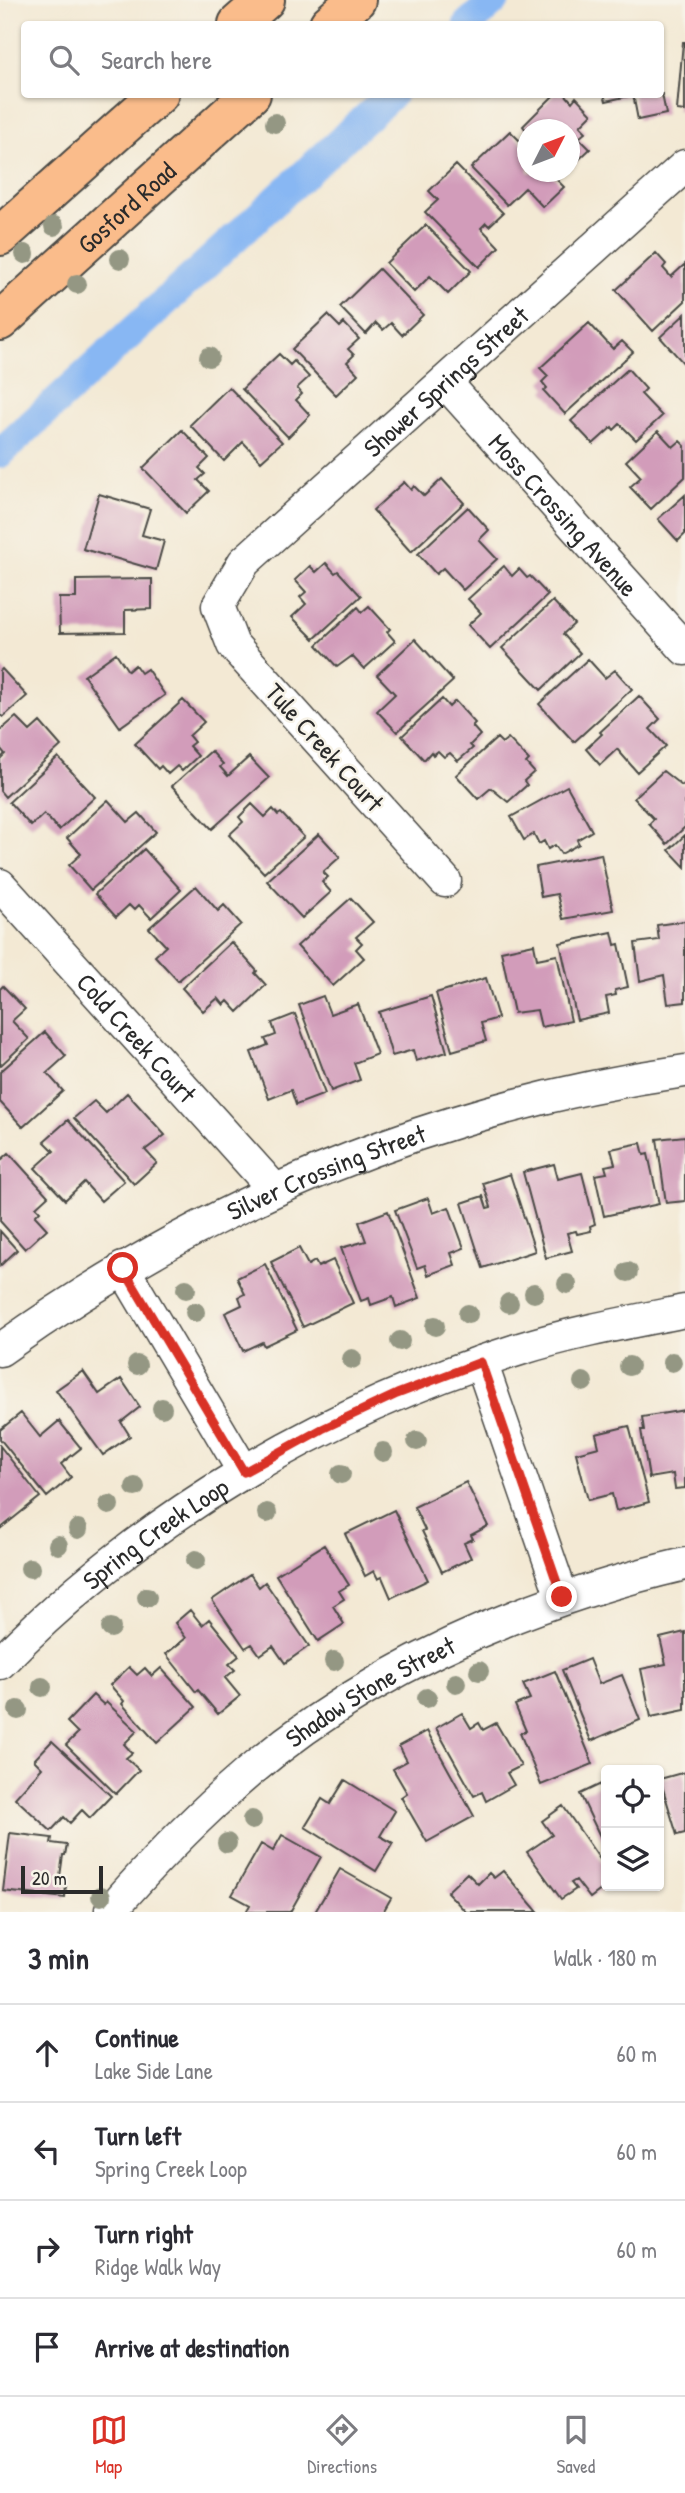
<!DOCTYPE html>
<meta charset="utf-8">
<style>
body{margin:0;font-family:"Patrick Hand",sans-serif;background:#f7f7f7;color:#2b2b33}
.controls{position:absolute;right:21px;bottom:21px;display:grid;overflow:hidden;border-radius:7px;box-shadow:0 2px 5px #0004}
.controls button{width:63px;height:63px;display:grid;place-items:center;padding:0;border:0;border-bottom:2px solid #e1e1e2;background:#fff;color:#2b2b33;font:35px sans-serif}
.compass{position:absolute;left:517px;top:119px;width:63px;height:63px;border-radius:50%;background:#fff;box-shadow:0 2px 5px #0004;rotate:48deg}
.scale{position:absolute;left:21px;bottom:18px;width:82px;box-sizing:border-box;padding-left:7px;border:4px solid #2b2b2b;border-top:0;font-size:19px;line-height:24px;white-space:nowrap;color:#2b2b2b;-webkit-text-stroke:5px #f7f3e8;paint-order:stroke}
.stop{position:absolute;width:21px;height:21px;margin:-16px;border:5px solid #d93025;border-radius:50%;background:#fff}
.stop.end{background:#d93025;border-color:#fff;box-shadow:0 2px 7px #0008}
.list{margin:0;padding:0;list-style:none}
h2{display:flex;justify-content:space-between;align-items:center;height:91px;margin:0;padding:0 28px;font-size:30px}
h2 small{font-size:23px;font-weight:400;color:#7c7c81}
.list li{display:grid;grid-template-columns:46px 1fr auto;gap:21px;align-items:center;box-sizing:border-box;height:98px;padding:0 28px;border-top:2px solid #e1e1e2}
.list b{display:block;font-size:26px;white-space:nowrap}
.list p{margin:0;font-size:23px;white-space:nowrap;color:#7c7c81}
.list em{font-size:23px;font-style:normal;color:#7c7c81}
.icon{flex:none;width:38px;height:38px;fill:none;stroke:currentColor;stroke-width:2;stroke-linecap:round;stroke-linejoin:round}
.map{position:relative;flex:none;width:685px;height:1912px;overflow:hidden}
.search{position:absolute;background:#fff;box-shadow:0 2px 5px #0004;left:21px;right:21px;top:21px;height:77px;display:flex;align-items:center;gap:18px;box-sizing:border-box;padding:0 24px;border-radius:7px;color:#7c7c81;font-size:26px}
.sheet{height:483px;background:#fff}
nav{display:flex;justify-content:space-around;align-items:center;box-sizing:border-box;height:98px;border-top:2px solid #e1e1e2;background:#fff;font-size:19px;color:#7c7c81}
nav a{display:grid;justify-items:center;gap:4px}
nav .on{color:#d93025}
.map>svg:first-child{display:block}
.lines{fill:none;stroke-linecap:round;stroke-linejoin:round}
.canal{stroke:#88b7f3;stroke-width:30}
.building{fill:#d29cba}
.minor-casing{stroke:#494844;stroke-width:35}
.major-casing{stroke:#494844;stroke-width:42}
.minor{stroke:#fff;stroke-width:32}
.major{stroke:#fabc8b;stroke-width:38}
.tree{fill:#949783}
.route{stroke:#d93025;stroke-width:9}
.labels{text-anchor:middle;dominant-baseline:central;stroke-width:5;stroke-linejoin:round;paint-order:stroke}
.street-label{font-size:26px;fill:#2b2b2b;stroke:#f7f3e8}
</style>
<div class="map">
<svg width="685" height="1912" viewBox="0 0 685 1912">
<rect width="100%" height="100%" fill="#f7f3e8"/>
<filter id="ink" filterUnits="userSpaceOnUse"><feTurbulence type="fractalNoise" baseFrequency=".0143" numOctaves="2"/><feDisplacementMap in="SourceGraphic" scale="14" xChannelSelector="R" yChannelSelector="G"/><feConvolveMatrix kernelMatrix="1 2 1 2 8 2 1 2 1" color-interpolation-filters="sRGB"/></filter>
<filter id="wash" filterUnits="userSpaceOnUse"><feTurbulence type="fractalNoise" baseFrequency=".00686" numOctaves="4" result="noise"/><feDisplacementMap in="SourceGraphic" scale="28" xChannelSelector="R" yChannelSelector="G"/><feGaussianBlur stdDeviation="1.57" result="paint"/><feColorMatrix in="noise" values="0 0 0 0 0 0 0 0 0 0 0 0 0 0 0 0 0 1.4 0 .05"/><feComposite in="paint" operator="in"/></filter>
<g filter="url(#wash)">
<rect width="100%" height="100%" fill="#f3e9d4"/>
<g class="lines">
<!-- canal -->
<path class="canal" d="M468 24 495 0
M0 453 392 94"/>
</g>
<g id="blocks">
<!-- building -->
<path class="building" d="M683 42H685V111L677 110Z
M555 94H565L572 102 576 97 592 114 580 126 586 132 579 138 590 149 570 168V130H526L523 126Z
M604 94H629V96L606 101Z
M633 94H662L666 114 638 120Z
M510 131 528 149V172H549L564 187 543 207 525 188 507 205 471 168Z
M456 165 503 213 489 226 486 223 481 228 499 247 479 267 425 212 438 200 429 191Z
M426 225 471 271 448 294 430 276 414 292 386 263Z
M656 253 666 264 663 268 671 277 685 264V301L653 331 616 290Z
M379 269 423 315 402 335 391 323 383 330 376 323 366 334 340 307Z
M685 314V365L660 337Z
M328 315 340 327 344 323 359 339 348 349 354 355 347 362 358 374 336 395 292 349Z
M589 323 613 349 622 341 633 352 565 414 544 391 547 388 542 382 548 376 540 368Z
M279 354 290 365 294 361 309 377 297 388 302 394 296 400 310 415 288 437 242 389Z
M628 369 646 389 641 394 662 416 636 440 620 424 614 430 612 427 593 444 571 421Z
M229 387 282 442 261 461 243 442 224 461 190 425Z
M182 430 209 458 199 468 205 474 198 480 209 491 186 513 143 468Z
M658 431 673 447 680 441 685 446V477L651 509 630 487 641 477 626 461Z
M442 479 464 503 411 552 373 510 404 482 411 490 414 486 424 496Z
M99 494 150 509 142 535 164 541 156 570 83 549Z
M685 495V534L678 541 658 519Z
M468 507 489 530 479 540 497 559 463 590 443 568 436 574 418 554Z
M326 563 335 573 338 571 361 596 314 639 292 617 306 604 300 597 306 592 295 580 310 566 316 572Z
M504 566 512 576 519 569 527 578 530 576 548 595 490 649 468 625 481 613 468 599Z
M152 579V609L125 610V632L60 633 59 598H76V580Z
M553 601 574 624 563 634 580 653 541 690 502 648Z
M369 606 390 629 387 632 395 641 364 669 352 656 337 667 317 645 358 607 362 612Z
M415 639 453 681 397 732 377 711 395 694 377 675Z
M116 653 128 671 135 665 141 673 147 669 165 695 120 727 84 676Z
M588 659 605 678 615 670 632 689 574 742 539 704Z
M2 669 27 696 3 717 0 715V671Z
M639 696 660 719 650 729 666 746 637 772 617 749 600 765 586 749 602 734 600 732Z
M442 699 449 707 455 701 475 723 472 726 480 735 470 745 473 748 458 761 450 753 444 757 438 751 433 755 431 752 424 760 402 736Z
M183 700 204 722 189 736 194 742 189 746 198 756 182 771 177 766 168 774 161 766 158 769 135 744Z
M16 717 30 731 40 722 61 746 5 797 0 791V759L5 754 0 748V731Z
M497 738 502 743 508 738 529 760 526 763 534 772 524 781 527 785 508 802 491 788 478 799 456 775Z
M211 751 223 764 220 767 228 776 249 757 269 778 212 829 172 786Z
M58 757 95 797 59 830 44 814 31 826 9 802Z
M663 771 682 786 685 783V827L667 844 649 824 654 819 634 798Z
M567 786 592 831 577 840 579 844 561 854 555 845 548 849 544 841 539 844 534 834 524 840 511 817Z
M108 800 128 822 139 813 156 832 91 890 69 865 81 854 67 838Z
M252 804 265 817 273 809 278 815 281 813 304 837 264 873 229 835 243 822 239 817Z
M319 834 340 857 323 872 328 877 322 882 331 892 302 918 267 881Z
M685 835V867L669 850Z
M144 849 181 890 151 918 139 905 134 910 129 905 116 917 95 894Z
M601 854 613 910 563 919 557 894 541 897 536 867Z
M196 886 218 911 224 905 241 924 178 981 155 956 166 946 149 928Z
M351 898 373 922 356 937 362 943 356 949 364 958 333 986 297 946Z
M685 921V1002L668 1004 664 975 640 981 635 943 659 940 657 925Z
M612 932 615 945 619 944 628 987 615 990 616 995 606 997 609 1013 577 1020 560 943Z
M231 942 257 971 255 973 266 985 238 1012 228 1001 224 1005 218 998 203 1011 182 988Z
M534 944 537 959 557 955 571 1021 541 1027 537 1010 514 1013 501 951Z
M486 978 498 1018 481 1023 486 1041 452 1051 436 993Z
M3 986 25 1009 12 1021 29 1039 0 1066V989Z
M323 996 330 1014 358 1004 377 1054 354 1063 360 1080 331 1091 299 1005Z
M431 996 447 1052 416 1061 413 1050 392 1056 379 1012Z
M295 1014 325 1094 296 1105 291 1090 269 1099 251 1052 268 1045 265 1039 276 1035 272 1023Z
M45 1032 66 1056 47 1073 63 1091 23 1127 0 1102V1072Z
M127 1093 165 1135 145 1150 157 1163 134 1184 74 1118 94 1101 106 1113Z
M68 1120 124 1181 101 1201 84 1182 65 1200 35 1168 54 1151 44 1141Z
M685 1136V1201L666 1203 657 1139Z
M641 1143 644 1155 648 1154 659 1204 604 1216 595 1175 607 1173 605 1166 615 1164 611 1149Z
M9 1153 48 1196 36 1207 40 1211 35 1216 47 1229 25 1249 0 1221V1161Z
M554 1164 558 1179 582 1173 595 1224 590 1226 591 1231 577 1234 576 1231 567 1233 572 1251 546 1258 523 1172Z
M510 1174 535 1251 483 1268 462 1203 483 1196 487 1208 491 1207 483 1183Z
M428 1198 433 1213 449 1207 464 1248 451 1253 455 1265 428 1275 425 1265 417 1268 395 1210Z
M388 1211 420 1298 396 1307 393 1297 371 1305 369 1298 361 1301 341 1248 366 1241 359 1222Z
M0 1231 17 1250 0 1266Z
M299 1248 308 1265 315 1261 318 1267 333 1260 353 1303 303 1327 271 1262Z
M265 1264 297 1330 264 1346 262 1342 243 1351 225 1313 242 1305 239 1297 245 1294 237 1278Z
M83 1371 99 1394 121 1379 140 1407 121 1422 130 1436 103 1455 56 1390Z
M685 1410V1488L675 1489 673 1474 649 1478 641 1430H644L642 1417Z
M21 1413 40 1437 59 1421 81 1448 61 1464 71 1477 47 1497 0 1439V1430Z
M629 1426 649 1502 616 1511 612 1494 588 1500 576 1453 599 1447 596 1434Z
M0 1446 40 1497 0 1529Z
M466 1482 488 1526 471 1535 473 1539 464 1543 471 1558 442 1572 422 1531 425 1530 414 1507Z
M394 1510 428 1580 391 1598 382 1577 378 1579 374 1571 365 1576 345 1534Z
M324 1545 349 1585 339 1591 344 1599 333 1606 344 1624 318 1641 276 1575Z
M250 1574 259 1587 265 1582 309 1646 285 1663 273 1646 260 1655 252 1644 245 1648 212 1600Z
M190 1610 202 1625 209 1619 239 1656 229 1664 235 1670 225 1678 240 1696 218 1714 198 1690 196 1692 166 1654 186 1638 175 1623Z
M685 1632V1710L651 1717 641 1669 666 1664 660 1638Z
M589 1659 599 1684 622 1675 640 1720 591 1741 562 1670Z
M129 1667 137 1675 145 1668 152 1676 161 1668 196 1707 157 1743 122 1704 124 1701 110 1685Z
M555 1671 593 1764 541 1785 520 1733 526 1731 515 1705 530 1699 523 1684Z
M93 1695 104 1705 106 1702 137 1731 124 1744 132 1753 126 1758 139 1770 116 1794 66 1745 78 1733 67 1722Z
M462 1713 471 1728 479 1723 483 1730 496 1723 521 1766 507 1773 514 1785 486 1801 482 1792 474 1796 436 1728Z
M427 1731 474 1816 427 1842 401 1797 407 1793 393 1769 407 1761 399 1746Z
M52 1741 111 1796 90 1818 82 1810 70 1823 64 1817 51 1831 15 1798 42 1768 34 1760Z
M685 1772V1833L677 1835 660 1779Z
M345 1780 395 1811 380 1836 393 1843 376 1871 305 1827 322 1799 330 1804Z
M603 1783 606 1789V1849L580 1794Z
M563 1806 606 1868V1886L590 1898 576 1880 571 1883 576 1889 561 1899 527 1852 552 1835 542 1821Z
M10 1833 52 1838 51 1843 67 1845 65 1855H63L59 1883 66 1884 65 1898 3 1891Z
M282 1835 321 1857 290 1912H246L250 1905 232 1895 261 1844 273 1851Z
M340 1869 391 1898 383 1912H315Z
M503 1871 538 1912H466L447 1892 467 1873 478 1884 489 1873 494 1878Z"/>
</g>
</g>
<g filter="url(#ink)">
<use href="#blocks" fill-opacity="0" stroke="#494844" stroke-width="2"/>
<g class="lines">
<defs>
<g id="minor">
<path id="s1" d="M445 382 685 649"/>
<path id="s2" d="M445 881 233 645 218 606 244 562 685 166"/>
<path id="s3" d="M0 885 274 1189"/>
<path d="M123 1268 244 1472"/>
<path id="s4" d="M0 1350C207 1202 432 1107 685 1071"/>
<path d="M481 1362 562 1597"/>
<path id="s5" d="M0 1663C142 1517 326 1410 520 1349 574 1332 630 1322 685 1311"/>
<path id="s6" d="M114 1912 111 1910C147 1869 184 1830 225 1793 355 1674 516 1604 685 1564"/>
</g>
<g id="major">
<path d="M238 24 265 0"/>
<path d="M329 24 356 0"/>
<path d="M0 236 159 94"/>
<path id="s7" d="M0 321 251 94"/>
</g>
</defs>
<!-- minor casing -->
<use href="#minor" class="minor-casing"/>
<!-- major casing -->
<use href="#major" class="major-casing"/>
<!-- minor -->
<use href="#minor" class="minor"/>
<!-- major -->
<use href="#major" class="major"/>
</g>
<!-- trees -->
<g class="tree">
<circle cx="275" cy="123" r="10"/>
<circle cx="54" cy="226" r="10"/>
<circle cx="25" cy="254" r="10"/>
<circle cx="120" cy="259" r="10"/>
<circle cx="77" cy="284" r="10"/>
<circle cx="209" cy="357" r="10"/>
<circle cx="628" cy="1272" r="10"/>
<circle cx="567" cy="1284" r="10"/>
<circle cx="186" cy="1289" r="10"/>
<circle cx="534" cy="1293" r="10"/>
<circle cx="509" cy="1303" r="10"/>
<circle cx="195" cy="1312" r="10"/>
<circle cx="468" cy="1314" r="10"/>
<circle cx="435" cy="1326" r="10"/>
<circle cx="400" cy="1341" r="10"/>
<circle cx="352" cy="1359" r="10"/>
<circle cx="672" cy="1362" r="10"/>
<circle cx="137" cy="1365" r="10"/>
<circle cx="629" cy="1366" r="10"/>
<circle cx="583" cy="1382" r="10"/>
<circle cx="162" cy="1408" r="10"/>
<circle cx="417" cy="1441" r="10"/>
<circle cx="383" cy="1452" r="10"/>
<circle cx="341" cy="1474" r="10"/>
<circle cx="135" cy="1487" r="10"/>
<circle cx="109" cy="1505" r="10"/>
<circle cx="267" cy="1513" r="10"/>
<circle cx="78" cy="1529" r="10"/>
<circle cx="58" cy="1545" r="10"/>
<circle cx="196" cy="1560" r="10"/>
<circle cx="30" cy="1568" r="10"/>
<circle cx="147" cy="1597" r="10"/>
<circle cx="111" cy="1628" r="10"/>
<circle cx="334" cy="1661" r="10"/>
<circle cx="479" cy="1671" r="10"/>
<circle cx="456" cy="1683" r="10"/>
<circle cx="42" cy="1687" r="10"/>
<circle cx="427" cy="1698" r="10"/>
<circle cx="18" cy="1710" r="10"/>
<circle cx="252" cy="1820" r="10"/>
<circle cx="227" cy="1843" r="10"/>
<circle cx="101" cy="1896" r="10"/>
</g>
</g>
<g class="lines" filter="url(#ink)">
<!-- route -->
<path class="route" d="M123 1268 244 1472 322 1429 397 1394 481 1362 562 1597"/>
</g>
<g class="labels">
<!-- street labels -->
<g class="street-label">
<text stroke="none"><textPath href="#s7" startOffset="170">Gosford Road</textPath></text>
<text stroke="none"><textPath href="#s2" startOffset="681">Shower Springs Street</textPath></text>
<text stroke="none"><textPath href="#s1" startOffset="178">Moss Crossing Avenue</textPath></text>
<text transform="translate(325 747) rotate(48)">Tule Creek Court</text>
<text stroke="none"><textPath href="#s3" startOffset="205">Cold Creek Court</textPath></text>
<text stroke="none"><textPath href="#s4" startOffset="373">Silver Crossing Street</textPath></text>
<text stroke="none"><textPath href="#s5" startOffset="203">Spring Creek Loop</textPath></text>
<text stroke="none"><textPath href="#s6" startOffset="345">Shadow Stone Street</textPath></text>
</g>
</g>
</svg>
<div class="controls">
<button><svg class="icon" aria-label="locate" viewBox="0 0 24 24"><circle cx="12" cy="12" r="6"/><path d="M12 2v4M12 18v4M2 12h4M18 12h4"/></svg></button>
<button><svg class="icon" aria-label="layers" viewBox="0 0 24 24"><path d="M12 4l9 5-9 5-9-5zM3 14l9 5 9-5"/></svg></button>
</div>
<svg class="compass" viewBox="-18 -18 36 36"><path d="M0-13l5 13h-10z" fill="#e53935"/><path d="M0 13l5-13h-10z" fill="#7c7c81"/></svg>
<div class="scale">20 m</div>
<div class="stop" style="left:123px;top:1268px"></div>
<div class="stop end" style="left:562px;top:1597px"></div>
<div class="search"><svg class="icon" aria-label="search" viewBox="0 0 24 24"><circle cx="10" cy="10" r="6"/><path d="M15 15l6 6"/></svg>Search here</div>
</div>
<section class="sheet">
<h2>3 min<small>Walk · 180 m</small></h2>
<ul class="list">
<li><svg class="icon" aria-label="ahead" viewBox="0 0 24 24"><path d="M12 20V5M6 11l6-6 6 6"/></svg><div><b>Continue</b><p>Lake Side Lane</p></div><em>60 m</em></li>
<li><svg class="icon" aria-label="left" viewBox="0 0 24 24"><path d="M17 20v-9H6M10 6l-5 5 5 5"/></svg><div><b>Turn left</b><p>Spring Creek Loop</p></div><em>60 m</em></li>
<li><svg class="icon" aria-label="right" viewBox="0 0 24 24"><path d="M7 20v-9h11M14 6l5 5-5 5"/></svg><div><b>Turn right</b><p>Ridge Walk Way</p></div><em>60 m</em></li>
<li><svg class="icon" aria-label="arrive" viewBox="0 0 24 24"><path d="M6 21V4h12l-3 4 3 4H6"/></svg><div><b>Arrive at destination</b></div></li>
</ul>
</section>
<nav>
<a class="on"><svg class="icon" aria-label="map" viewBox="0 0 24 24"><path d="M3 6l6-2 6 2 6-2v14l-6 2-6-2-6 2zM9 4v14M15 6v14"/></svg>Map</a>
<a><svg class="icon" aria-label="directions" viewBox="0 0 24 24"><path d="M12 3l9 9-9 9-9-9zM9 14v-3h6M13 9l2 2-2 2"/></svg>Directions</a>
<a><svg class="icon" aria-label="saved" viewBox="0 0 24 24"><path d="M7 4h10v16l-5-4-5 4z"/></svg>Saved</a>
</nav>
